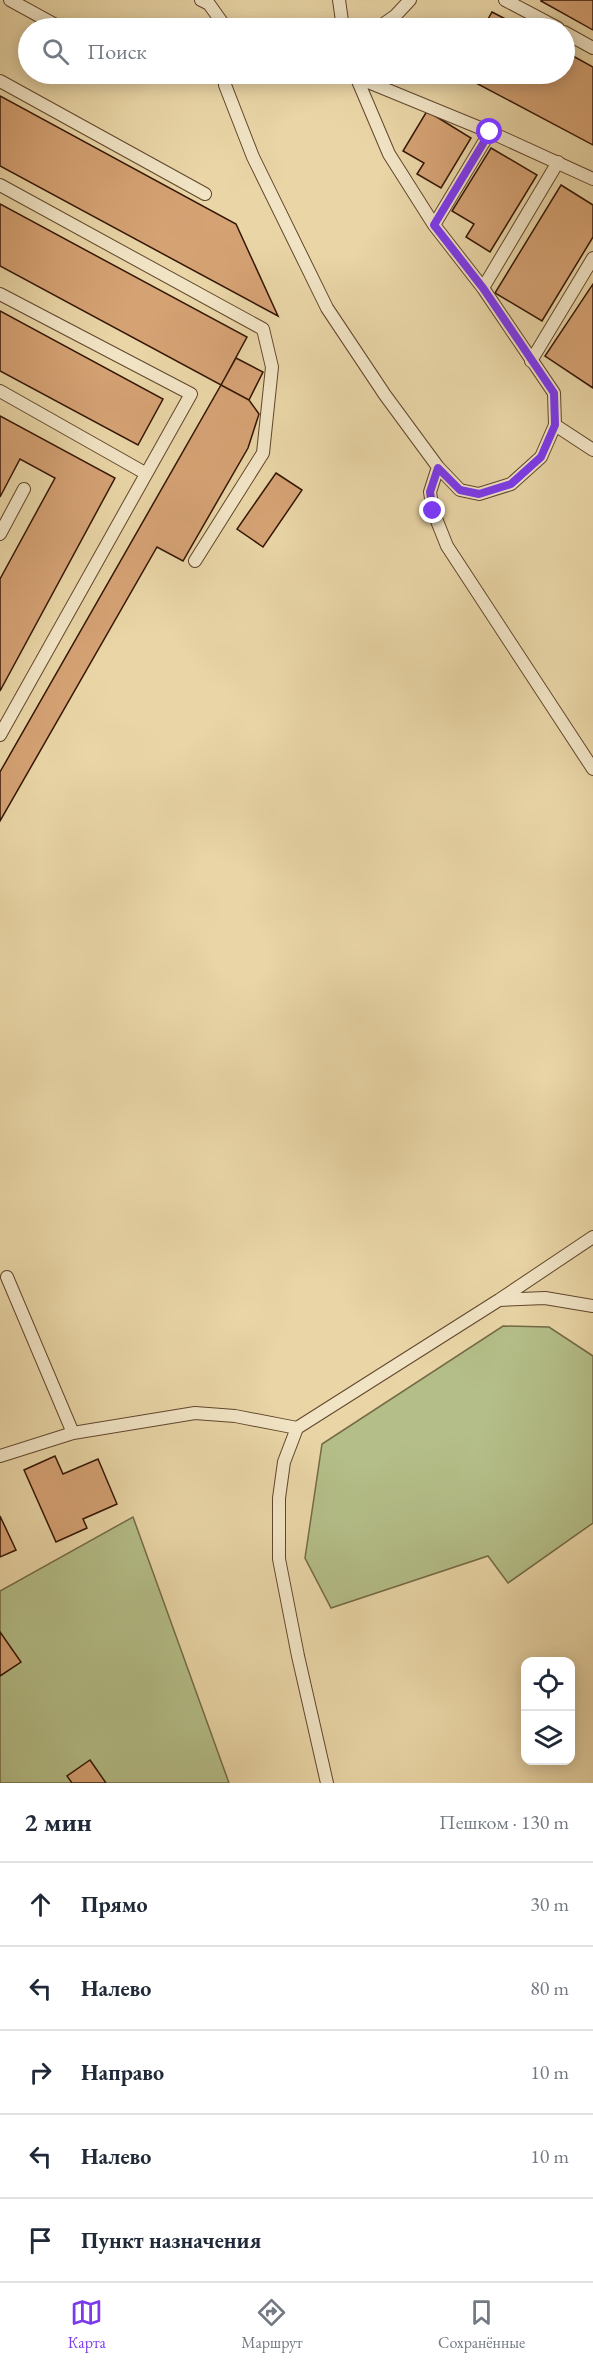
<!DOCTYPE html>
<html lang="ru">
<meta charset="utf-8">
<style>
body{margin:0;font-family:"EB Garamond",serif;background:#f6f6f7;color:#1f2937}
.controls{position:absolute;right:18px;bottom:18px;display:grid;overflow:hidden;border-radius:12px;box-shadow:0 3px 15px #0003}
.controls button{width:54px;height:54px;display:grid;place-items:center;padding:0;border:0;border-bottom:2px solid #e0e1e3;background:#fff;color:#1f2937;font:30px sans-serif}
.stop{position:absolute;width:18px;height:18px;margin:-14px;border:4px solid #7c3aed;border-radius:50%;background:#fff}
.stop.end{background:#7c3aed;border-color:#fff;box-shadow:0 2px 6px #0008}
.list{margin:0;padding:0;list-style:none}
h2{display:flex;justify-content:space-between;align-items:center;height:78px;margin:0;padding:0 24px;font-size:26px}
h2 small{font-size:20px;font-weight:400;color:#747a83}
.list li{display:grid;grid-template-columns:39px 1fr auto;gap:18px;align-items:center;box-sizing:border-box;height:84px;padding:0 24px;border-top:2px solid #e0e1e3}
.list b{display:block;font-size:22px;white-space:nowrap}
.list em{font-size:20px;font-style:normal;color:#747a83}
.icon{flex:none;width:33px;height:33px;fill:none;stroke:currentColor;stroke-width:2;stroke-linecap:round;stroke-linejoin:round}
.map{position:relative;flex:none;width:593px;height:1783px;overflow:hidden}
.search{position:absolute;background:#fff;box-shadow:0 3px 15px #0003;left:18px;right:18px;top:18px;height:66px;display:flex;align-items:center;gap:15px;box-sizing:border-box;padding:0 21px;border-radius:33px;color:#747a83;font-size:22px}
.sheet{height:498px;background:#fff}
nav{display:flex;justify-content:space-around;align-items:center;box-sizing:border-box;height:84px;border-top:2px solid #e0e1e3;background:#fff;font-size:16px;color:#747a83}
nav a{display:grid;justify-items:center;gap:3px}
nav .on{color:#7c3aed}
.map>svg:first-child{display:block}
.green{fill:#b4be88;stroke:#746a46;stroke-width:1.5}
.building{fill:#d5a274;stroke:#341604;stroke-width:1.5}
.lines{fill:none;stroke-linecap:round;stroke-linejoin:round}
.lane-casing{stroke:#61462c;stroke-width:14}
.lane{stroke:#f1e4c5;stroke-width:12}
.route{stroke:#7c3aed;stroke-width:8}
</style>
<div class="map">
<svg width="593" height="1783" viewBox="0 0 593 1783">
<rect width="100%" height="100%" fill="#e9d5a6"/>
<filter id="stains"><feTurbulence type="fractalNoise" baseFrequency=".00333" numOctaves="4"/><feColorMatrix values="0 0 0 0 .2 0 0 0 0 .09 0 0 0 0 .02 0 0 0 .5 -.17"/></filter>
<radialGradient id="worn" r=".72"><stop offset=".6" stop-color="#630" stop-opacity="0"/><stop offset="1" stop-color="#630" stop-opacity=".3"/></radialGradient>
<!-- green -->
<path class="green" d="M503 1326 549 1327 593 1356V1523L508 1583 488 1556 331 1608 305 1558 322 1444Z
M133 1517 229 1783H0V1591Z"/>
<!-- building -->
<path class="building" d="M541 0H593V30L541 1Z
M492 12 523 28H483Z
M564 51 593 67V145L459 74H564Z
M0 96 236 224 278 316 0 166Z
M427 111 471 138 441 188 417 174 424 163 403 151Z
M491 148 537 175 490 252 466 237 474 224 452 211Z
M561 185 593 205V237L542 321 495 293Z
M0 204 247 337 221 385 0 266Z
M593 284V388L545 356Z
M0 311 163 399 138 445 0 371Z
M236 358 263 372 249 400 221 385Z
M221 385 249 400 259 414 248 448 183 561 157 547 0 821V772Z
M0 416 115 478 0 691V579L55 478 20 459 0 497Z
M276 473 302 490 263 547 237 529Z
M55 1456 63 1474 98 1459 117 1504 83 1519 87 1528 56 1542 24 1470Z
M0 1516 16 1550 0 1557Z
M0 1632 21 1662 0 1676Z
M90 1760 106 1783H72L67 1776Z"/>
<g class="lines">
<defs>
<path id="lane" d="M10 0 61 28
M201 0 209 4 226 28
M339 0 343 28
M505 0 558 28
M378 28 395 16 410 0
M564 32 593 48
M142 74H143
M227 74 225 85 253 157 327 308 385 395 438 467 460 490 479 494 511 484 541 457 555 425 554 393 483 288 434 225 389 154 355 74
M356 77 490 132 593 179
M0 81 205 194
M0 185 263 329 272 367 263 453 195 561
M434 225 490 132
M483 288 558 162
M0 294 191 394 0 735
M531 361 593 258
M0 391 145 473
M555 425 593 450
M438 467 430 492 433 511 447 546 593 769
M0 534 24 489
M7 1277 73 1433
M499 1300 545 1298 593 1306
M0 1456 73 1433 195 1413 235 1416 297 1428
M327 1783 298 1656 279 1559V1498L284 1462 297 1428 499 1300 593 1237"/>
</defs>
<!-- lane casing -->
<use href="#lane" class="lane-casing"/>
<!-- lane -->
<use href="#lane" class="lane"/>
</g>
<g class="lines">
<!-- route -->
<path class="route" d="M433 511 430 492 438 468 460 490 479 494 511 484 541 457 555 425 554 393 483 288 434 225 490 132"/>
</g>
<rect width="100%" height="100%" filter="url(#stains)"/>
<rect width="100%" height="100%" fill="url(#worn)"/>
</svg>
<div class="controls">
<button><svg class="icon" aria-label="locate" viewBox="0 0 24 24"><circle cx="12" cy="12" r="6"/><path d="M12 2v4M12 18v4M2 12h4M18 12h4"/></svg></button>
<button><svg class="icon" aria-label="layers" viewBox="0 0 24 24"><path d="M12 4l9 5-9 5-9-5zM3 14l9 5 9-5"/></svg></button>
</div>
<div class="stop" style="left:490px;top:132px"></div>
<div class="stop end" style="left:433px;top:511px"></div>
<div class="search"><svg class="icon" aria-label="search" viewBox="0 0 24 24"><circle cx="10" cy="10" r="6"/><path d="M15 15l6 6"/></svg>Поиск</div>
</div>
<section class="sheet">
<h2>2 мин<small>Пешком · 130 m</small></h2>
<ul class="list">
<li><svg class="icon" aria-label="ahead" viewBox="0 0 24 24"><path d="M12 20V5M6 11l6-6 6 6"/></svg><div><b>Прямо</b></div><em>30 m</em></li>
<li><svg class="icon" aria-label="left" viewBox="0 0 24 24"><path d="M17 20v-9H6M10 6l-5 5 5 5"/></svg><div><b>Налево</b></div><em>80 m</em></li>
<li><svg class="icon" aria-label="right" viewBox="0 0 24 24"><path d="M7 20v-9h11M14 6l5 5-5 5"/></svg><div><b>Направо</b></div><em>10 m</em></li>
<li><svg class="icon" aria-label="left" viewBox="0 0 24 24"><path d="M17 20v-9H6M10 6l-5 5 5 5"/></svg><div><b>Налево</b></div><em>10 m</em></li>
<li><svg class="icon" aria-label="arrive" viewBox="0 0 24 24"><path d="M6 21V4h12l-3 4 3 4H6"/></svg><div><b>Пункт назначения</b></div></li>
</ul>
</section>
<nav>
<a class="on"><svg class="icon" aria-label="map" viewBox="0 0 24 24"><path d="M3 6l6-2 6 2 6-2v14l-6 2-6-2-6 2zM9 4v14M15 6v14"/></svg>Карта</a>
<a><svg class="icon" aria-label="directions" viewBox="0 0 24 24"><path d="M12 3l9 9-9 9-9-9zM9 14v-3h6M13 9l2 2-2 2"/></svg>Маршрут</a>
<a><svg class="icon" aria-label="saved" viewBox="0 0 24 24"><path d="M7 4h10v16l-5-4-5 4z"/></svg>Сохранённые</a>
</nav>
